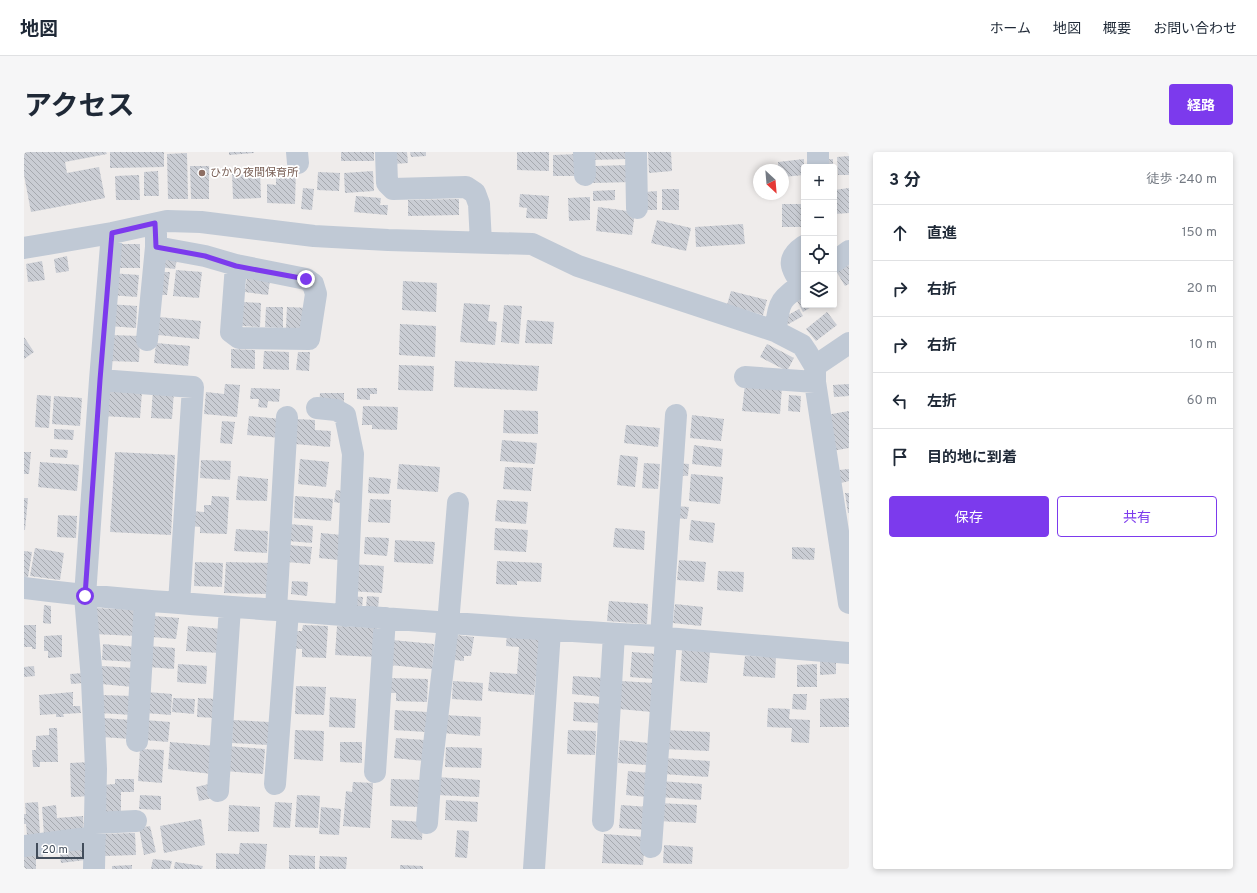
<!DOCTYPE html>
<html lang="ja">
<meta charset="utf-8">
<style>
body{margin:0;font-family:Overpass,"Noto Sans JP",sans-serif;background:#f6f6f7;color:#1f2937}
.controls{position:absolute;right:12px;top:12px;display:grid;overflow:hidden;border-radius:4px;box-shadow:0 2px 6px #0003}
.controls button{width:36px;height:36px;display:grid;place-items:center;padding:0;border:0;border-bottom:1px solid #e0e1e3;background:#fff;color:#1f2937;font:20px sans-serif}
.compass{position:absolute;left:729px;top:12px;width:36px;height:36px;border-radius:50%;background:#fff;box-shadow:0 2px 6px #0003;rotate:154deg}
.scale{position:absolute;left:12px;bottom:10px;width:48px;box-sizing:border-box;padding-left:4px;border:2px solid #424d5b;border-top:0;font-size:11px;line-height:14px;white-space:nowrap;color:#424d5b;-webkit-text-stroke:3px #fff;paint-order:stroke}
.stop{position:absolute;width:12px;height:12px;margin:-9px;border:3px solid #7c3aed;border-radius:50%;background:#fff}
.stop.end{background:#7c3aed;border-color:#fff;box-shadow:0 1px 4px #0008}
.list{margin:0;padding:0;list-style:none}
h2{display:flex;justify-content:space-between;align-items:center;height:52px;margin:0;padding:0 16px;font-size:17px}
h2 small{font-size:13px;font-weight:400;color:#747a83}
.list li{display:grid;grid-template-columns:26px 1fr auto;gap:12px;align-items:center;box-sizing:border-box;height:56px;padding:0 16px;border-top:1px solid #e0e1e3}
.list b{display:block;font-size:15px;white-space:nowrap}
.list em{font-size:13px;font-style:normal;color:#747a83}
.actions{display:flex;gap:8px;padding:12px 16px}
.actions a{flex:1;padding:9px 0;border:1px solid #7c3aed;border-radius:4px;text-align:center;font-size:14px;color:#7c3aed}
.actions .main{background:#7c3aed;color:#fff}
.icon{flex:none;width:22px;height:22px;fill:none;stroke:currentColor;stroke-width:2;stroke-linecap:round;stroke-linejoin:round}
.map{position:relative;flex:none;width:825px;height:717px;overflow:hidden;border-radius:4px}
header{display:flex;align-items:center;gap:24px;box-sizing:border-box;height:56px;padding:0 20px;background:#fff;border-bottom:1px solid #e0e1e3}
header strong{font-size:19px}
nav{display:flex;gap:22px;margin-inline-start:auto;font-size:14px}
.intro{display:flex;align-items:center;justify-content:space-between;box-sizing:border-box;height:96px;padding:0 24px}
h1{margin:0;font-size:28px}
.button{padding:10px 18px;border-radius:4px;background:#7c3aed;color:#fff;font-size:14px;font-weight:700}
main{display:flex;gap:24px;padding:0 24px}
aside{flex:1;background:#fff;border-radius:4px;box-shadow:0 2px 6px #0003}
.map>svg:first-child{display:block}
.building{fill:url(#building-back-hatch)}
.lines{fill:none;stroke-linecap:round;stroke-linejoin:round}
.minor{stroke:#c0c9d5;stroke-width:22}
.route{stroke:#7c3aed;stroke-width:5}
.education-dot{fill:#8d6e63;stroke:#fff;stroke-width:1.5}
.labels{text-anchor:middle;dominant-baseline:central;stroke-width:3.5;stroke-linejoin:round;paint-order:stroke}
.education-label{font-size:11px;fill:#785e54;stroke:#fff;text-anchor:start}
</style>
<header>
<strong>地図</strong>
<nav><a>ホーム</a><a>地図</a><a>概要</a><a>お問い合わせ</a></nav>
</header>
<div class="intro"><h1>アクセス</h1><a class="button">経路</a></div>
<main>
<div class="map">
<svg width="825" height="717" viewBox="0 0 825 717">
<defs>
<pattern id="building-back-hatch" width="6" height="6" patternUnits="userSpaceOnUse"><rect width="6" height="6" fill="#cacdd4"/><path d="M-1 5l2 2M0 0l6 6M5-1l2 2" fill="none" stroke="#a6a9af"/></pattern>
</defs>
<rect width="100%" height="100%" fill="#efeceb"/>
<!-- building -->
<path class="building" d="M0 0H82L83 2 41 10 43 21 75 15 81 46 7 60 0 23Z
M86 0H140V15L86 16Z
M205 0H230V1L205 3Z
M317 0H350V9H317Z
M369 0H383L384 11 369 12Z
M386 0H402V4L387 5Z
M493 0H525V19L493 18Z
M568 0H603V7L568 8Z
M624 0H647L648 19 625 21Z
M163 1 164 47H144L143 2Z
M556 2V24H529V3Z
M825 4V23H814L813 5Z
M780 7V23L759 25V18H754V10Z
M809 7V15H798L797 8Z
M607 13 608 30 569 31V14Z
M166 14H185V47H167Z
M252 16 272 17 271 52 243 51V32L252 33Z
M134 19 135 44H120V20Z
M349 19 350 39 321 41 320 21Z
M236 20 237 46 209 47 208 21Z
M294 20 316 21 315 39 293 38Z
M115 23 116 48H92L91 24Z
M279 36 290 37 288 58 277 57Z
M825 36V61L810 62V38Z
M638 37H655V58H638Z
M591 38V48L569 49V39Z
M633 39V58H621V40Z
M496 42 525 44 523 67 502 66 503 56 495 55Z
M332 44 357 46 356 53H364L363 63 330 60Z
M566 45V68L545 69 544 46Z
M435 47V63L384 64V48Z
M758 52H780V75H758Z
M574 55 611 60 608 83 572 79Z
M633 68 667 76 662 99 627 91Z
M719 72 721 92 672 95 671 75Z
M90 92H116V116H90Z
M43 104 45 119 32 121 30 107Z
M137 105 153 107 151 117 136 115Z
M18 109 21 128 4 130 2 112Z
M825 113V132L821 134 812 119Z
M152 118 178 120 175 146 149 144Z
M139 120H146L143 143H137Z
M86 121 115 123 113 145 85 143Z
M223 124 246 127 244 143 221 140Z
M379 129 413 131 412 160 378 158Z
M707 139 743 148 739 163 703 153Z
M780 140V153H791L779 160 771 145Z
M219 150 237 151 236 175 218 174Z
M440 151 466 153 464 169 473 170 471 193 436 190Z
M85 152 113 154 112 176 84 174Z
M480 153 498 154 495 192 477 190Z
M242 155H259V176L241 175Z
M263 155 285 156 284 178 262 176Z
M775 157 779 164 761 174 757 167Z
M803 160 813 173 792 189 782 177Z
M135 165 177 169 175 187 134 183Z
M503 168 530 170 528 192 501 191Z
M376 172 412 174 411 205 375 203Z
M86 183 116 184 115 210 85 209Z
M0 185 10 200 0 207Z
M132 191 166 194 164 214 130 211Z
M743 192 770 206 763 219 736 205Z
M207 197 231 198V217L207 216Z
M240 199 265 200V218L239 217Z
M274 200H286L285 219 272 218Z
M431 209 515 214 513 239 430 235Z
M375 213 410 214 409 239 374 238Z
M201 232 216 233 213 265 180 262 182 240 200 242Z
M721 232 758 235 756 262 718 259Z
M825 232V244L810 245 809 233Z
M227 236 256 237 255 250 244 249 243 256 234 255 235 247H226Z
M333 236H353V242H346V248L333 247Z
M129 237 150 239 148 267 127 266Z
M79 238 118 240 116 266 78 264Z
M296 241H320V254L295 253Z
M13 243 27 244 25 276 11 275Z
M765 243 777 244 776 260 764 259Z
M30 244 58 246 56 274 28 272Z
M339 254 374 255 373 278 348 277V273H338Z
M480 258 514 259V282L479 281Z
M825 259V296L808 299 802 263Z
M668 263 700 267 697 289 666 286Z
M225 264 258 267 257 286 223 283Z
M273 267 291 268V278L307 279 306 295 271 292Z
M198 269 211 270 208 292 196 291Z
M602 273 636 276 634 295 600 291Z
M30 277 50 278 49 288 30 287Z
M478 288 513 291 511 312 476 309Z
M670 293 699 297 697 315 668 312Z
M26 297 44 298 43 306 26 305Z
M0 300H7L5 322H0Z
M91 300 151 303 147 383 86 380Z
M596 303 614 305 611 335 593 333Z
M276 307 305 310 302 335 274 332Z
M177 308 207 309 206 328 176 326Z
M16 310 55 313 53 339 14 335Z
M620 311 636 312 634 337 618 336Z
M652 311 665 312 664 324 651 323Z
M375 312 416 315 414 340 373 337Z
M481 315 509 316 507 339 479 337Z
M825 317V329L817 331 815 318Z
M667 322 699 325 696 352 665 349Z
M214 324 244 327 243 349 212 348Z
M345 325 367 327 365 342 344 341Z
M312 338 325 340 323 352 310 350Z
M821 341H825V361H824Z
M188 344 205 345 203 382 176 381V375L166 374 167 359 180 360V353H187Z
M271 344 309 347 307 369 270 366Z
M0 346H4L1 378H0Z
M346 347 367 348 366 371 344 370Z
M473 348 504 350 502 372 471 369Z
M652 354 665 355 663 367 650 366Z
M34 363 53 364 52 386 33 385Z
M667 368 691 371 689 391 665 388Z
M265 372 289 374 288 391 264 389Z
M471 376 504 378 502 400 470 398Z
M591 376 621 379 620 398 589 395Z
M212 377 244 379 243 401 210 399Z
M297 381 318 383 315 408 295 406Z
M341 385 365 386 363 404 340 402Z
M371 388 411 390 409 412 370 410Z
M264 393 288 395 286 412 263 410Z
M768 395 791 396 790 408 768 407Z
M11 396 40 401 36 428 6 424Z
M0 399 8 400 4 425H0Z
M655 408 682 410 680 430 653 428Z
M473 409 518 411 517 430 493 429V433L472 432Z
M171 410 199 411 198 435 170 434Z
M202 410 247 411 245 442 200 441Z
M328 412 360 414 358 441 326 439Z
M694 419 720 420 719 440 693 438Z
M268 429 284 430 283 444 267 442Z
M325 444 339 445 338 456 324 455Z
M343 444 355 445 354 457 342 456Z
M585 449 624 452 623 472 583 469Z
M651 452 679 455 677 474 649 471Z
M20 453 27 454V472L19 471Z
M71 456 114 458 113 484 69 482Z
M130 464 155 466 152 487 128 485Z
M0 473H12V497H8V495H0Z
M279 473 304 474 302 506 278 505V497L265 496 266 479H278Z
M164 474 198 477 196 501 162 499Z
M313 474 353 476 352 505 311 503Z
M483 480 521 483 518 524 512 523 510 543 464 539 466 520 493 522 495 495 482 494Z
M424 482 450 485 447 504H440V509L421 507Z
M38 483V505L24 506V499H20V484Z
M368 488 410 492 408 517 365 513Z
M79 492 112 495 111 510 78 508Z
M125 494 151 496 150 517 124 515Z
M658 498 686 500 683 531 656 529Z
M608 500 633 502 631 527 606 525Z
M721 504 752 505 751 526 719 524Z
M796 506H812V522L796 523Z
M154 512 183 514 182 532 153 530Z
M793 512V535H773V513Z
M10 514 11 524 0 525V515Z
M78 514 110 516 109 535 77 532Z
M60 521 61 531 47 532 46 522Z
M549 524 580 526 578 545 548 542Z
M364 526 404 527 403 550 372 549V541H364Z
M429 529 459 531 458 549 428 547Z
M597 529 630 531 628 560 595 557Z
M272 534 302 535 300 563 271 562Z
M49 540V554H56L57 561 39 562 40 565H32V562L16 563 15 543Z
M123 540 148 542 147 563 121 561Z
M769 542H783L782 558 768 557Z
M77 543 109 544 108 563 76 561Z
M306 545 332 547 331 576 305 575Z
M149 546 171 547 170 562 148 560Z
M174 546 193 547 192 566 173 565Z
M825 546V575H796V547Z
M550 550 578 552 576 571 549 569Z
M744 556 766 557 765 567 786 568 785 591 767 590 768 576 743 575Z
M371 558 403 560 402 580 370 578Z
M419 563 457 565 456 584 418 581Z
M80 566 107 568V587L78 585Z
M121 568 146 570 144 590 120 588Z
M209 568 246 570 245 593 208 591Z
M25 576H33L34 610H16V615H9L8 598H12V584L25 583Z
M271 578 300 579 299 609 270 607Z
M544 578 572 579 571 603 543 602Z
M641 578 686 580 685 599 640 597Z
M372 586 401 588 400 609 370 606Z
M596 588 624 591 622 613 594 611Z
M146 590 190 594 188 622 144 617Z
M316 590H338V611L316 610Z
M203 594 241 597 239 622 201 619Z
M422 595 458 596 457 616 421 615Z
M116 597 140 598 138 631 114 629Z
M640 606 686 609 684 625 639 622Z
M67 610V644L47 645 46 611Z
M604 619 625 621 623 645 602 643Z
M413 625 456 628 455 645 412 643Z
M91 627H110V640H97V665H78V633L91 632Z
M367 627 400 628 398 655 366 654Z
M636 629 678 632 677 648 635 645Z
M329 630 349 631 346 676 319 674 322 639 328 640Z
M185 632 189 646 175 649 172 635Z
M116 643 137 644V658L115 657Z
M273 643 296 644 294 676 271 675Z
M422 648 454 650 453 670 421 668Z
M14 650 16 682 3 683 2 672H0V662H2L1 651Z
M251 650 268 651 266 676 249 675Z
M635 651 673 653 672 671 634 669Z
M32 653 33 666 59 664 60 679 20 683 18 655Z
M205 653 236 655 235 680 204 679Z
M597 653 624 655 622 678 595 676Z
M297 655 317 657 315 683 295 682Z
M177 667 181 693 140 701 136 674Z
M368 668 399 670 398 688 367 686Z
M126 674 132 700 120 703 115 676Z
M433 678 445 679 443 706 431 705Z
M111 681 112 703 80 704 79 682Z
M580 682 621 685 619 713 578 711Z
M216 691 243 692 241 717H192V701L215 702Z
M58 692 61 708 37 711 35 695Z
M640 693 669 695 668 712 639 711Z
M19 697V706H12V717H0V702Z
M265 703 291 704V717H265Z
M296 704 323 705 322 717H295Z
M129 707 148 709 146 717H127Z
M151 710 179 714 178 717H150Z
M108 713V717H88V714Z
M376 713 399 714V717H376Z"/>
<g class="lines">
<!-- minor -->
<path class="minor" d="M273 0 274 11
M362 0 363 31 369 37 442 35 451 41 455 52 457 91
M560 0 561 23
M612 0 613 56
M794 0V15
M132 95 181 104 212 113 282 127 289 132 292 142 285 187 215 186 207 180 212 113
M0 96 88 81 143 69 177 70 290 84 364 88 508 92 554 114 751 179 778 193 782 199 791 214V230L825 451
M810 110 825 99
M778 132C767 116 761 107 780 94
M751 179C756 149 754 149 780 131
M123 188 132 95V81
M791 214 825 191
M721 225 791 230
M76 228 169 235 155 451
M293 256 312 258 321 263 329 302 322 464
M0 436C84 447 168 452 253 458 381 468 508 478 637 484L642 486 825 501
M252 458 263 265
M637 484 652 263
M113 589 121 449
M351 620 361 466
M251 632 264 459
M194 639 206 455
M579 669 590 482
M71 671 112 669
M403 671 407 619 424 472 434 351
M0 694 71 685
M627 695 642 486
M70 717 72 617 68 528 61 444 76 228 88 81
M510 717 526 479"/>
</g>
<g class="lines">
<!-- route -->
<path class="route" d="M61 444 76 228 88 81 131 71 132 95 181 104 212 114 282 127"/>
</g>
<!-- markers -->
<circle class="education-dot" cx="178" cy="21" r="4"/>
<g class="labels">
<!-- education labels -->
<g class="education-label">
<text x="186" y="21">ひかり夜間保育所</text>
</g>
</g>
</svg>
<div class="controls">
<button>+</button>
<button>−</button>
<button><svg class="icon" aria-label="locate" viewBox="0 0 24 24"><circle cx="12" cy="12" r="6"/><path d="M12 2v4M12 18v4M2 12h4M18 12h4"/></svg></button>
<button><svg class="icon" aria-label="layers" viewBox="0 0 24 24"><path d="M12 4l9 5-9 5-9-5zM3 14l9 5 9-5"/></svg></button>
</div>
<svg class="compass" viewBox="-18 -18 36 36"><path d="M0-13l5 13h-10z" fill="#e53935"/><path d="M0 13l5-13h-10z" fill="#747a83"/></svg>
<div class="scale">20 m</div>
<div class="stop" style="left:61px;top:444px"></div>
<div class="stop end" style="left:282px;top:127px"></div>
</div>
<aside>
<h2>3 分<small>徒歩 · 240 m</small></h2>
<ul class="list">
<li><svg class="icon" aria-label="ahead" viewBox="0 0 24 24"><path d="M12 20V5M6 11l6-6 6 6"/></svg><div><b>直進</b></div><em>150 m</em></li>
<li><svg class="icon" aria-label="right" viewBox="0 0 24 24"><path d="M7 20v-9h11M14 6l5 5-5 5"/></svg><div><b>右折</b></div><em>20 m</em></li>
<li><svg class="icon" aria-label="right" viewBox="0 0 24 24"><path d="M7 20v-9h11M14 6l5 5-5 5"/></svg><div><b>右折</b></div><em>10 m</em></li>
<li><svg class="icon" aria-label="left" viewBox="0 0 24 24"><path d="M17 20v-9H6M10 6l-5 5 5 5"/></svg><div><b>左折</b></div><em>60 m</em></li>
<li><svg class="icon" aria-label="arrive" viewBox="0 0 24 24"><path d="M6 21V4h12l-3 4 3 4H6"/></svg><div><b>目的地に到着</b></div></li>
</ul>
<div class="actions"><a class="main">保存</a><a>共有</a></div>
</aside>
</main>
